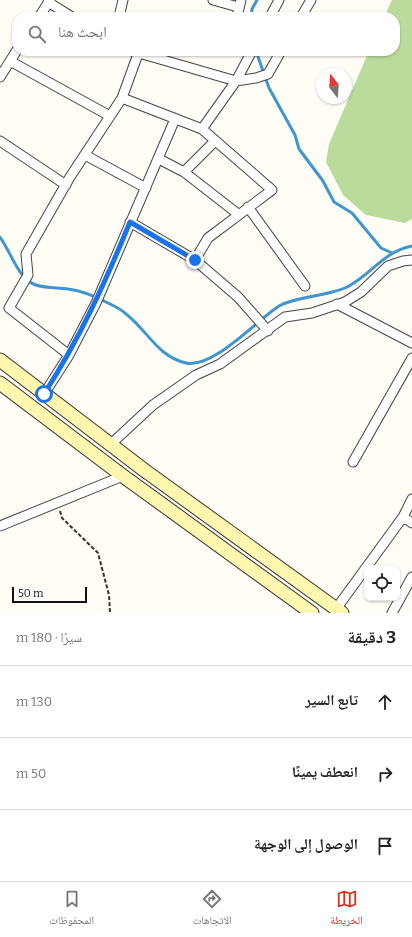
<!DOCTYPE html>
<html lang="ar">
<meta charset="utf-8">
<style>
body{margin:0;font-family:Bitter,"Noto Naskh Arabic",serif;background:#f6f6f6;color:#222;direction:rtl}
.controls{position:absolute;right:12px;bottom:12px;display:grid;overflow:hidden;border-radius:8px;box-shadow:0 1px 3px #0004}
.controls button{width:36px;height:36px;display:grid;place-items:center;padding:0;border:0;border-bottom:1px solid #e0e0e0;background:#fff;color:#222;font:20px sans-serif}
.compass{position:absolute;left:316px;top:68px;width:36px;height:36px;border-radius:50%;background:#fff;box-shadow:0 1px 3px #0004;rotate:343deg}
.scale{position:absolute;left:12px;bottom:10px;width:75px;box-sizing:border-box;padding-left:4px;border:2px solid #111;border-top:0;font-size:11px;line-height:14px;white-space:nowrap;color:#111;-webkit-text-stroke:3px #fff;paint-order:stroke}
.stop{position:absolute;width:12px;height:12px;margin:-9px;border:3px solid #1a73e8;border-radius:50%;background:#fff}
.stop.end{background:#1a73e8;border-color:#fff;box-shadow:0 1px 4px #0008}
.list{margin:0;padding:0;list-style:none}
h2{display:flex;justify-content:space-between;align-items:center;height:52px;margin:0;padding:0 16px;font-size:17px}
h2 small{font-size:13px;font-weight:400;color:#767676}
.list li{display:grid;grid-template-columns:26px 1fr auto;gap:12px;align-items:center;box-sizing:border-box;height:72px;padding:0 16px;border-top:1px solid #e0e0e0}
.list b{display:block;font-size:15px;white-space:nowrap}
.list em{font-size:13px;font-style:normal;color:#767676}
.icon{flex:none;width:22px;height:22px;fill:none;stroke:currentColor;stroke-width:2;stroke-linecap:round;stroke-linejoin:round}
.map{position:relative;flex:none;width:412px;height:613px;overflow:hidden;direction:ltr}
.search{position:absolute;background:#fff;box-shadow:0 1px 3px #0004;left:12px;right:12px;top:12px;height:44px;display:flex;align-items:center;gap:10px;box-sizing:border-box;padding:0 14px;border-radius:16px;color:#767676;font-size:15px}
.sheet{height:268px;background:#fff}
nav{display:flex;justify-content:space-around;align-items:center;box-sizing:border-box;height:56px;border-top:1px solid #e0e0e0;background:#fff;font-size:11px;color:#767676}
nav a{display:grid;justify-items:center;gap:2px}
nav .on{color:#d93025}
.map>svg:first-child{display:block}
.forest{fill:#b9dc9c}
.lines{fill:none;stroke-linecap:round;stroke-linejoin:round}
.stream{stroke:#3f96cf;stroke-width:3}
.street-casing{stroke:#444;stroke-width:11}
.secondary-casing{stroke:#333;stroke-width:15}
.path{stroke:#333;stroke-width:2;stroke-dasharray:4 2;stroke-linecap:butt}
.street{stroke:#fff;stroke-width:9}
.secondary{stroke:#fff6b0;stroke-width:13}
.route{stroke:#1a73e8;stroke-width:5}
</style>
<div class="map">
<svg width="412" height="613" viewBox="0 0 412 613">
<rect width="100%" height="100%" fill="#fffdf5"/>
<!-- forest -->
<path class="forest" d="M392 0H412V219L405 223 366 215 343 195 326 162 329 144 369 51H395V17H384Z"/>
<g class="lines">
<!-- stream -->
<path class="stream" d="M251 17 252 9 257 0
M256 51 269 88 295 135 299 149 323 181 334 202 352 213 381 248 392 253
M0 237C10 251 16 272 30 282 39 289 57 287 68 289 83 291 95 296 108 303 114 306 121 309 126 314 147 330 158 357 186 363 213 369 257 320 279 306 296 296 332 296 349 286 373 273 383 252 412 246"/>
<defs>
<path id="street" d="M213 0 238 7
M48 2 72 17
M39 17 50 0
M119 17 123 0
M237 17 241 0
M270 17 279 0
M301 17 311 0
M132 51 236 81 252 51
M10 61 110 116
M0 77 17 50
M122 98 202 129 272 190 208 238 195 260
M202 129 236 81 256 78 268 74 281 51
M0 141 66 185
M85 155 146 188
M159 159 184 172 238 214
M184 172 215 141
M248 207 305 286
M130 222 195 260 238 297 268 331
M337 304 412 343
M69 355 9 308 28 275 26 254 70 177 122 98 138 54
M44 394 69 355 96 303 175 119
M111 444 153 405 196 375 220 364 285 317 312 313 345 302 361 292 388 266 403 261 412 260
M353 462 412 358
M403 517 412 523
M0 526 123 476
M336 609 403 517 412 499
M392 613 412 577"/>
<path id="secondary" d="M0 360 144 470 342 613
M0 383 123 476 312 613"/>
</defs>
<!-- street casing -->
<use href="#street" class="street-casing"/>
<!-- secondary casing -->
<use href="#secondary" class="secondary-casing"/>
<!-- path -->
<path class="path" d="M60 511 62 518 98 553 109 595 110 613"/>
<!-- street -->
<use href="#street" class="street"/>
<!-- secondary -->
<use href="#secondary" class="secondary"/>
</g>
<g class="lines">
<!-- route -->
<path class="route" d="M44 394C80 338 105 283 130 222L195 260"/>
</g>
</svg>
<div class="controls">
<button><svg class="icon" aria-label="locate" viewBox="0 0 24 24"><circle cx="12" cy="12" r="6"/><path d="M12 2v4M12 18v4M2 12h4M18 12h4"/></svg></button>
</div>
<svg class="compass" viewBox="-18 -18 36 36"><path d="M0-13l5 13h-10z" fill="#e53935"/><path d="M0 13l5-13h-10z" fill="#767676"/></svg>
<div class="scale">50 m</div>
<div class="stop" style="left:44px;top:394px"></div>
<div class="stop end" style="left:195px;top:260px"></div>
<div class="search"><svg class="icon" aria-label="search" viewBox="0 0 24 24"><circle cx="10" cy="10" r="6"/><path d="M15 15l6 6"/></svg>ابحث هنا</div>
</div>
<section class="sheet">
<h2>3 دقيقة<small>سيرًا · 180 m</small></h2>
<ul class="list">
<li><svg class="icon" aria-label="ahead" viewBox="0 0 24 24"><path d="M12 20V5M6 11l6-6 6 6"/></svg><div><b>تابع السير</b></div><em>130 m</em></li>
<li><svg class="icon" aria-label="right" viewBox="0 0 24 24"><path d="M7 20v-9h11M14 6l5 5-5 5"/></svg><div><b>انعطف يمينًا</b></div><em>50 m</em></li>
<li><svg class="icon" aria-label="arrive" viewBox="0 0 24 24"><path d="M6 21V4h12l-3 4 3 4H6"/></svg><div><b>الوصول إلى الوجهة</b></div></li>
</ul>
</section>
<nav>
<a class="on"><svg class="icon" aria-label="map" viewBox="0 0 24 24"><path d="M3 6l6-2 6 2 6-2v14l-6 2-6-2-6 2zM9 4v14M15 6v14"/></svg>الخريطة</a>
<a><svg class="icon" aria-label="directions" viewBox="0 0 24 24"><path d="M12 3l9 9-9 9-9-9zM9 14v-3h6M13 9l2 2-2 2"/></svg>الاتجاهات</a>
<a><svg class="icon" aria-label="saved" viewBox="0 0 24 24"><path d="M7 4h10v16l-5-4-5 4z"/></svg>المحفوظات</a>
</nav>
